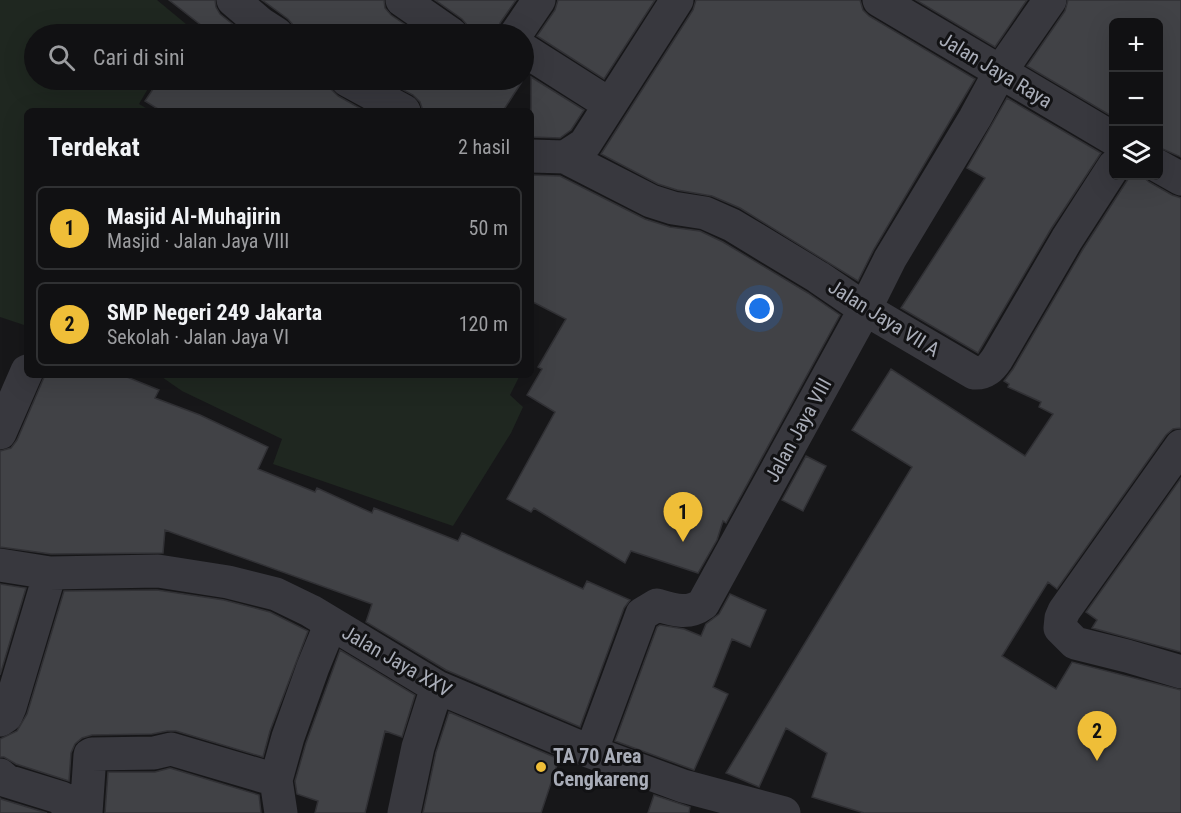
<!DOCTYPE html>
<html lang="id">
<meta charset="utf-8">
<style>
body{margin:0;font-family:"Roboto Condensed",sans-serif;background:#1e1f21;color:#f1f3f6}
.controls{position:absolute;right:18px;top:18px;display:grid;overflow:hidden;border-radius:9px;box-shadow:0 6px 24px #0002}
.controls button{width:54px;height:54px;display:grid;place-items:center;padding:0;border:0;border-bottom:2px solid #303133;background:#111113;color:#f1f3f6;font:30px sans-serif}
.you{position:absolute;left:760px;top:309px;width:21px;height:21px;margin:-15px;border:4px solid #fff;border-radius:50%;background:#1a73e8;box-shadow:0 0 0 9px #1a73e833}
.badge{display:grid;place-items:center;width:39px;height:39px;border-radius:50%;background:#efbe38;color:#111;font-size:20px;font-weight:700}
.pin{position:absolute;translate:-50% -50px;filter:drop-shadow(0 2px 3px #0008)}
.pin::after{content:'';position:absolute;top:32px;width:21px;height:18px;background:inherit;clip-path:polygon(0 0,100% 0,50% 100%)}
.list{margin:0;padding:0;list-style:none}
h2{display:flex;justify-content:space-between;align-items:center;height:78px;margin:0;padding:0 24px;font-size:26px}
h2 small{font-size:20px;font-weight:400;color:#9c9da0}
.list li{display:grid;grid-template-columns:39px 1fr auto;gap:18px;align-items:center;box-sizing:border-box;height:84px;margin:0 12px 12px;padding:0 12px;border:2px solid #303133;border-radius:9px}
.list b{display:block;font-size:22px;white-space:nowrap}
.list p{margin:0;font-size:20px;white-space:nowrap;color:#9c9da0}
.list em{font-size:20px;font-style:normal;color:#9c9da0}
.icon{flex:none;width:33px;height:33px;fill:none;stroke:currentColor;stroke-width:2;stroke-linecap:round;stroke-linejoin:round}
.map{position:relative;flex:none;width:1181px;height:813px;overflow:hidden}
.search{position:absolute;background:#111113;box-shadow:0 6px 24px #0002;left:24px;top:24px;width:510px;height:66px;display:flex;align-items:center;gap:15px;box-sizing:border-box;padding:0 21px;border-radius:33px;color:#9c9da0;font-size:22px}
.panel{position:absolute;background:#111113;box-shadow:0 6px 24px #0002;left:24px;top:108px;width:510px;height:270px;border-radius:9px}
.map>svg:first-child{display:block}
.green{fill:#1f2720}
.building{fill:#414246;stroke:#313135;stroke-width:1.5}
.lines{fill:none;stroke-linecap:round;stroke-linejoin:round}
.street{stroke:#38383e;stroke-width:33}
.poi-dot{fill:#efbe38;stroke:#121214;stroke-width:2}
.labels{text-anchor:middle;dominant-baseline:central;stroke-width:6;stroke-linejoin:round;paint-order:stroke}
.street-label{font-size:20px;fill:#a9adb8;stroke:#121214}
.poi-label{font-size:20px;font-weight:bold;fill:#a9adb8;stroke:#121214;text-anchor:start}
</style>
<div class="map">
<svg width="1181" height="813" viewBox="0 0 1181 813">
<rect width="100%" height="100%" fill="#171719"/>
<!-- green -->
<path class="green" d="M0 0H157L186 24 180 34H34V80H153L139 104 151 111H27V326L0 317Z
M159 375H520L510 395 523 407 511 433 453 526 273 464 282 439 182 391Z"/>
<!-- building -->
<path class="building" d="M169 0H215L216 7 220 14 245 34H198L202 26Z
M262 0H384L385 8 391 15 419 34H296L294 26 288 19Z
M435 0H516L500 23 498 34H470L468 26 462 19Z
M558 0H655L604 79 537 36 555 10Z
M696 0H860L863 10 869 16 975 79 874 249 858 281 740 208 712 196 677 190 658 184 601 154 693 10Z
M916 0H1027L995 47Z
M1068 0H1181V157L1158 147V22H1113V117L1027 66 1065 11Z
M531 77 584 110 571 130 560 138 531 137Z
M159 80H328L331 89 338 96 365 111H161L145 101Z
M385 80H523L503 111H423L420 102 413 95Z
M1007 98 1101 153 1051 229 978 353 901 308 985 178 967 168Z
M531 175 560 176 645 219 670 227 700 231 723 242 808 293 840 315 726 523 723 521 717 540 698 573 631 551 625 563 534 508 531 512 507 499 555 412 527 395 542 369 538 367 566 319 531 301Z
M1130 176H1142L1149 182 1172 195 1181 198V428L1173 429 1166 435 1057 589 1048 582 1002 656 1056 689 1072 662 1181 690V813H864L812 797 827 753 786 728 759 787 726 773 912 467 852 430 891 369 1025 456 1053 414 1039 407 1041 402 1008 387 1009 384 1004 381 1013 369 1083 249Z
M45 375H122L159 390 155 398 200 415 268 447 258 469 315 492 317 488 372 513 374 508 458 541 462 533 583 589 587 581 630 600 624 608 580 727 446 670 366 622 372 604 165 530 163 553 51 554 0 547V451L11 448 17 440Z
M806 456 826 466 803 511 782 500Z
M1181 478V652L1092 628 1097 620 1086 612Z
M0 584 26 588 0 675Z
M157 590 224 600 270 612 308 631 270 731 263 757 176 731H167L152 734 92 735 82 738 75 744 71 753 69 781 16 764 4 757H0V739L17 731 27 714 64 591Z
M730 594 766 610 750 647 732 639 713 687 728 694 694 770 615 741 657 627 660 625 684 629 701 636 706 624 719 614Z
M340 650 415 695 402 737 385 731 365 813H315L318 801 297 794 295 781 306 743Z
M449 712 559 759 541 813H423L436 752Z
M170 768 259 795 261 813H105L108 772H155Z
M654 795 690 807 689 813H648Z
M0 798 1 799 47 813H0Z"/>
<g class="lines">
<!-- street -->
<path class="street" d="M233 0 260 23 277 34
M402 0 451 34
M879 0 1114 139
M516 34 539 0
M524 50 609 104
M347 80 404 111
M531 156 565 157 585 144 677 0
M565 157 651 201 673 208 705 213 732 225 818 277 865 309 974 373C985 374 991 368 997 359L1067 239 1114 166
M1158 166 1181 179
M0 433 27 371
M1181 446 1064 611 1061 618 1060 628 1075 643 1127 656 1181 672
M0 565 50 573 158 571 228 582 276 594 311 611 437 687 591 752 683 786 784 813
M0 720 6 716 10 707 50 573
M591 752 642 614 657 605C674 610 688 615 703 604L865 309 890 259 975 118 1000 72 1050 0
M0 775 7 781 62 798 71 813
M86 813 90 755 92 754 154 753 171 749 276 780
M281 813 276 780 288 737 313 667 331 623
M404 813 418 747 437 687"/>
</g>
<!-- markers -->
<circle class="poi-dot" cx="541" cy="767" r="6"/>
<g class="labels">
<!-- street labels -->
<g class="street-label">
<text transform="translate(996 70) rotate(31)">Jalan Jaya Raya</text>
<text transform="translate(884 318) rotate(32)">Jalan Jaya VII A</text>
<text transform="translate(798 430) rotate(-61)">Jalan Jaya VIII</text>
<text transform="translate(397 661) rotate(30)">Jalan Jaya XXV</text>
</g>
<!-- poi labels -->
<g class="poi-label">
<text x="553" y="756">TA 70 Area<tspan x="553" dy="23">Cengkareng</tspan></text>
</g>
</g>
</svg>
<div class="controls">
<button>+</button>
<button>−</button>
<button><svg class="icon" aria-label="layers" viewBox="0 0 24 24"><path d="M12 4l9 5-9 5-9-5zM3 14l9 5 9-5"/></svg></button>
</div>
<div class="you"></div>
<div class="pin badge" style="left:683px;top:542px">1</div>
<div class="pin badge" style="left:1097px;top:761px">2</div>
<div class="search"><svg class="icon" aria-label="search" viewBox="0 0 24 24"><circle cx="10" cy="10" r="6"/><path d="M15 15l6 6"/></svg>Cari di sini</div>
<section class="panel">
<h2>Terdekat<small>2 hasil</small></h2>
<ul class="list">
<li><span class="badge">1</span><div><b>Masjid Al-Muhajirin</b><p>Masjid · Jalan Jaya VIII</p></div><em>50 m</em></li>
<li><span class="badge">2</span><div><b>SMP Negeri 249 Jakarta</b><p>Sekolah · Jalan Jaya VI</p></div><em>120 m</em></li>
</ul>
</section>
</div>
